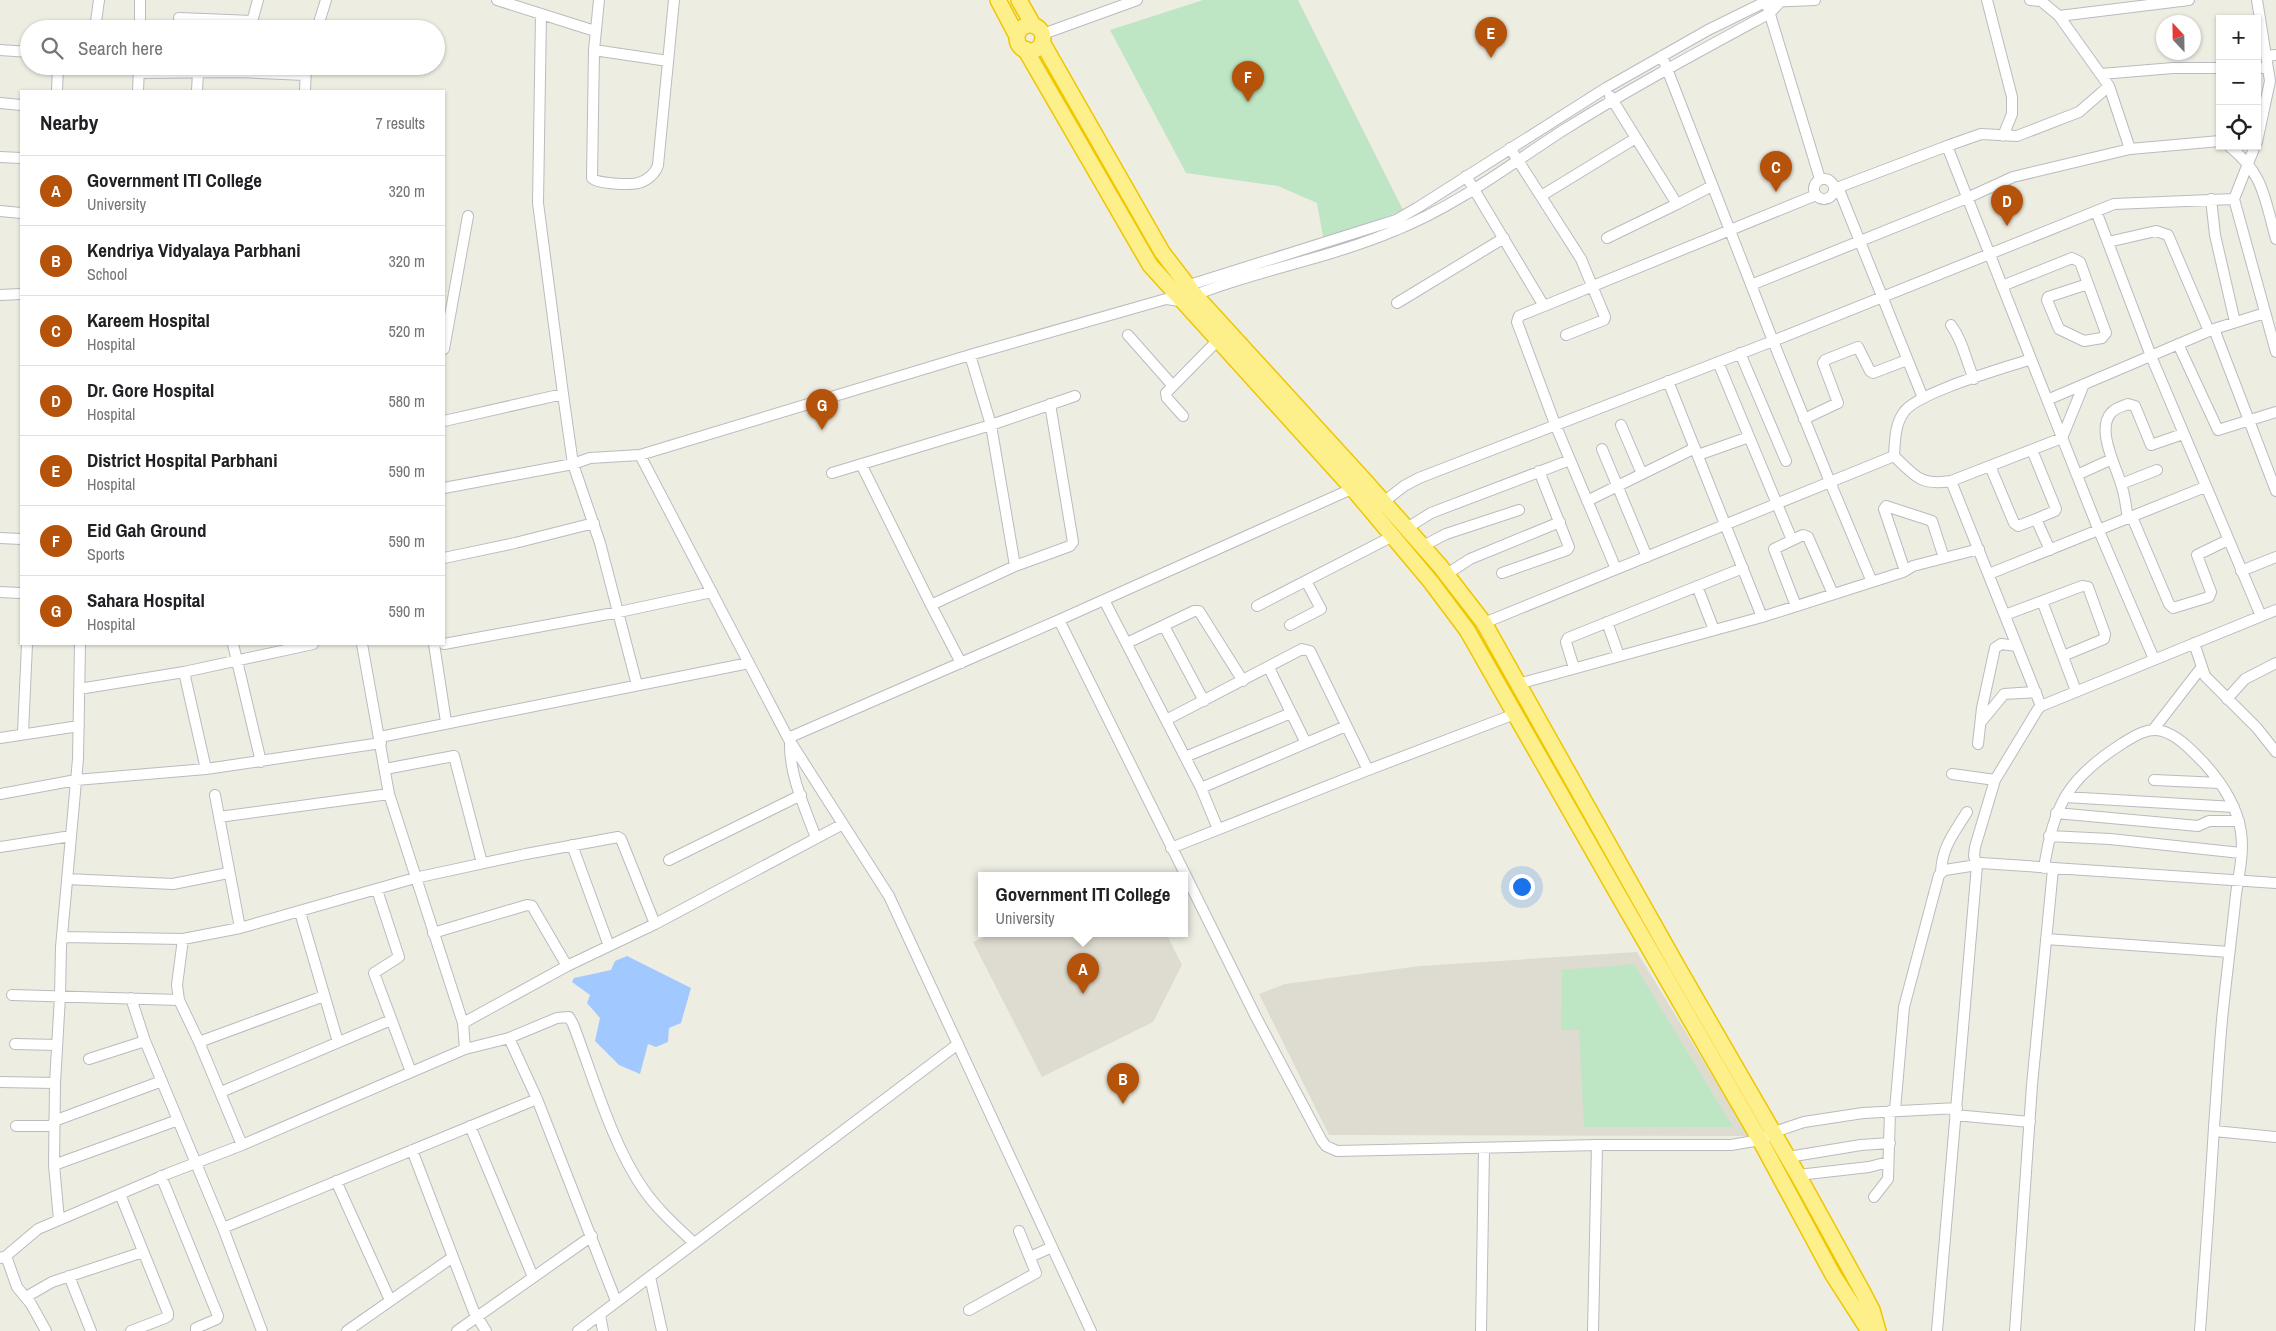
<!DOCTYPE html>
<meta charset="utf-8">
<style>
body{margin:0;font-family:"Archivo Narrow",sans-serif;background:#f6f6f6;color:#202124}
.controls{position:absolute;right:15px;top:15px;display:grid;overflow:hidden;border-radius:0px;box-shadow:0 1px 4px #0004}
.controls button{width:45px;height:45px;display:grid;place-items:center;padding:0;border:0;border-bottom:1px solid #e0e0e0;background:#fff;color:#202124;font:25px sans-serif}
.compass{position:absolute;left:2156px;top:15px;width:45px;height:45px;border-radius:50%;background:#fff;box-shadow:0 1px 4px #0004;rotate:338deg}
.you{position:absolute;left:1521px;top:886px;width:18px;height:18px;margin:-12px;border:4px solid #fff;border-radius:50%;background:#1a73e8;box-shadow:0 0 0 8px #1a73e833}
.badge{display:grid;place-items:center;width:32px;height:32px;border-radius:50%;background:#b45309;color:#fff;font-size:16px;font-weight:700}
.pin{position:absolute;translate:-50% -41px;filter:drop-shadow(0 1px 2px #0008)}
.pin::after{content:'';position:absolute;top:26px;width:18px;height:15px;background:inherit;clip-path:polygon(0 0,100% 0,50% 100%)}
.popup{position:absolute;left:978px;top:872px;width:210px;height:65px;box-sizing:border-box;display:grid;place-content:center;border-radius:0px;background:#fff;filter:drop-shadow(0 1px 4px #0005);font-size:16px;white-space:nowrap;color:#757577}
.popup b{font-size:19px;color:#202124}
.popup::after{content:'';position:absolute;left:50%;top:100%;margin-left:-10px;border:10px solid transparent;border-top-color:#fff}
.list{margin:0;padding:0;list-style:none}
h2{display:flex;justify-content:space-between;align-items:center;height:65px;margin:0;padding:0 20px;font-size:21px}
h2 small{font-size:16px;font-weight:400;color:#757577}
.list li{display:grid;grid-template-columns:32px 1fr auto;gap:15px;align-items:center;box-sizing:border-box;height:70px;padding:0 20px;border-top:1px solid #e0e0e0}
.list b{display:block;font-size:19px;white-space:nowrap}
.list p{margin:0;font-size:16px;white-space:nowrap;color:#757577}
.list em{font-size:16px;font-style:normal;color:#757577}
.icon{flex:none;width:28px;height:28px;fill:none;stroke:currentColor;stroke-width:2;stroke-linecap:round;stroke-linejoin:round}
.map{position:relative;flex:none;width:2276px;height:1331px;overflow:hidden}
.search{position:absolute;background:#fff;box-shadow:0 1px 4px #0004;left:20px;top:20px;width:425px;height:55px;display:flex;align-items:center;gap:12px;box-sizing:border-box;padding:0 18px;border-radius:28px;color:#757577;font-size:19px}
.panel{position:absolute;background:#fff;box-shadow:0 1px 4px #0004;left:20px;top:90px;width:425px;height:555px;border-radius:0px}
.map>svg:first-child{display:block}
.education{fill:#dedcd0}
.green{fill:#bee6c4}
.water{fill:#a1c9ff}
.lines{fill:none;stroke-linecap:round;stroke-linejoin:round}
.minor-casing{stroke:#babbc1;stroke-width:12}
.highway-casing{stroke:#f0c600;stroke-width:18}
.minor{stroke:#fff;stroke-width:10}
.highway{stroke:#fdf08a;stroke-width:15}
</style>
<div class="map">
<svg width="2276" height="1331" viewBox="0 0 2276 1331">
<rect width="100%" height="100%" fill="#eeede2"/>
<!-- education -->
<path class="education" d="M992 933H1166L1182 965 1153 1022 1042 1077 973 942Z
M1637 952 1749 1136 1329 1135 1259 994 1285 984 1420 966Z"/>
<!-- green -->
<path class="green" d="M1203 0H1298L1403 210 1324 242 1317 203 1278 186 1186 173 1110 30Z
M1634 964 1733 1127H1584L1579 1030H1561L1562 970Z"/>
<!-- water -->
<path class="water" d="M627 956 691 988 681 1023 669 1028 668 1042 656 1047 648 1044 640 1074 619 1065 595 1041 600 1018 587 1003 590 995 572 982 574 978 611 970 615 961Z"/>
<g class="lines">
<defs>
<path id="minor" d="M497 0 595 31
M599 0 594 50 592 178C597 184 630 185 638 183 647 181 656 173 658 165L674 0
M1987 0 2012 97V114L2003 136
M2030 0 2041 1 2059 16 2189 0
M2257 0 2270 81 2257 142
M1768 8 1820 179
M541 14 538 203 563 394 573 464 600 543 637 685
M2059 16 2109 86 2130 149
M179 18 252 21
M95 29 99 0
M140 29V0
M250 29 258 0
M317 29 326 0
M1043 34 1137 0
M0 50 29 52
M594 50 668 61
M2266 56 2276 55
M2257 68H2268
M139 73 239 72 305 75
M2101 74 2173 68H2220
M57 91 58 66
M138 91 139 66
M197 91 198 72
M305 91 306 66
M1610 96 1677 204 1712 186
M0 103 21 105
M1947 146 1981 134 2017 136 2079 112 2109 86
M2229 146C2264 174 2264 197 2276 239
M2255 146 2234 199 2276 352
M1510 148 1581 259 1605 317 1604 320 1566 335
M0 157 21 158
M1466 176 1544 306 1816 195
M1814 189a10 10 0 1 1 20 0a10 10 0 1 1-20 0Z
M1838 187 1923 398
M1834 189 1947 146 2031 359C2005 368 1918 392 1904 412 1895 424 1895 440 1894 456L1830 482 1872 582
M1541 196 1636 138
M2211 199 2215 235 2235 322
M0 211 21 213
M2096 211 2151 356 2261 616
M1607 238 1677 204
M2108 242 2156 231 2168 235 2209 331
M1751 285 1967 198 2013 177 2130 149 2220 141
M2002 286 2072 258 2080 262 2106 333 2102 338 2084 341 2059 329 2047 300 2048 297 2088 284
M1183 287 1396 220 1417 208 1606 88 1708 30 1765 2 1815 0
M0 295 21 294
M1397 303 1504 238
M1544 306 1519 316 1517 322 1555 424 1616 569
M1951 325C1963 341 1966 361 1974 379
M2214 329 2276 491
M1128 335 1173 386
M2178 344 2218 430 2276 412
M444 349 468 216
M1740 353 1786 461
M2031 359 2099 531 2154 659
M1718 362 1792 540
M1668 381 1762 617
M2047 400 2214 329 2265 313
M1183 416 1167 398 1166 393 1218 340
M1804 419 1838 403 1823 363 1825 360 1858 347 1870 371 1873 373 1907 360
M444 421 563 394
M1621 425 1642 474
M1602 449 1647 557
M2032 450 2056 509 2055 511 2036 519 2050 550
M640 455 788 738 1059 620 1356 487
M1698 455 1749 437
M1894 456C1915 476 1920 486 1951 481L2062 438 2084 384
M861 464 931 605
M1990 466 2014 523 2018 526 2036 519
M832 473 991 425 1075 396
M2077 475 2112 459
M1951 481 2041 706
M2121 484 2157 470
M444 488 573 464 590 458 640 455 970 355 1166 299 1180 301C1250 271 1326 260 1396 230 1456 206 1508 166 1562 131 1629 89 1700 51 1770 13L1780 2
M1587 501 1695 448
M1372 511 1404 486 1419 478 1773 341 2114 204 2234 199
M2132 517 2169 604 2173 608 2209 597 2211 592 2197 555 2228 540
M2128 519C2126 507 2125 495 2121 484 2116 466 2096 430 2111 413 2115 408 2123 406 2128 404L2135 406 2151 445 2183 434
M1407 528 1431 513 1570 460
M0 538 21 539
M1423 546 1446 534 1519 510
M444 558 515 543 594 523
M1015 566 1070 546 1073 542 1050 404
M1905 571 1884 509 1886 506 1932 521 1944 558
M2241 571 2276 557
M1502 573 1567 550 1569 547 1539 471
M1447 574 1470 559 1560 522
M1989 574 2205 487
M1697 586 1714 630
M0 592 21 593
M1104 600 1201 788 1218 829
M2042 601 2076 691
M1257 606 1393 536
M1796 606 1774 549 1803 535 1808 537 1833 594
M2005 615 2082 586 2088 587 2105 634 2104 639 2063 656
M1059 620 1256 1017 1322 1141 1326 1146 1337 1151 1597 1145H1731L1760 1140 1774 1132 1804 1122 1863 1113 1957 1108
M1607 622 1619 656
M1484 623 1830 482 1773 341 1662 56
M1290 625 1321 609 1306 581
M1164 626 1204 701
M1127 643 1194 611H1199L1243 681
M2194 643 2205 676 2257 728 2276 752
M233 644 261 762
M434 644 446 722
M444 644 619 612 712 592
M961 663 931 605 1015 566 991 425 970 355
M1269 668 1306 743
M1574 668 1566 642 1568 638 1743 568
M184 672 206 769
M1518 684 1762 617 1903 572 1913 566 1979 549
M79 689 184 672 313 644
M2227 699 2245 679 2276 663
M1166 720 1302 649 1310 651 1368 770
M1981 722 2004 694 2036 692
M2153 730 2201 668
M23 733 27 644
M380 737 749 663
M0 738 79 726
M788 738 889 896 1091 1331
M790 742C789 775 805 808 816 838
M1978 744 1982 708 1995 648 2001 644 2017 646
M1185 757 1291 713
M385 769 454 756 482 863
M1952 774 1995 780
M2154 780 2220 783
M1201 788 1346 726
M0 794 76 780 206 769 381 743
M215 795 240 928
M2065 797 2234 807
M2056 813 2198 826 2209 821H2239
M219 817 389 794
M2049 836 2110 839 2241 853
M572 845 609 946
M0 847 71 836
M1171 848 1368 770 1515 714
M669 860 801 795
M2044 868C2054 804 2068 778 2123 743 2134 736 2148 727 2162 731 2179 736 2192 751 2204 763 2222 783 2237 806 2241 832 2244 853 2239 874 2236 894 2232 933 2227 972 2223 1010 2219 1049 2217 1088 2214 1127 2210 1195 2205 1263 2200 1331
M1941 872C1942 847 1954 833 1967 812
M67 879 173 884 228 873
M377 890 399 957 374 973 411 1072
M300 912 338 1042
M433 933 527 905 532 906 567 966
M62 937 183 939 240 928 415 878 526 854 618 837 621 839 655 924
M183 939 177 985 179 1000 199 1042 242 1145
M2046 939 2229 952
M12 995 179 1000
M131 998 145 1041 223 1228 262 1331
M463 1023 567 966 655 924 843 824
M509 1038 557 1018 569 1017 573 1024C593 1076 612 1145 644 1190 658 1210 676 1226 694 1243
M199 1042 324 996
M15 1044 57 1045
M465 1049 509 1038 537 1099 616 1301
M89 1059 145 1041
M0 1082 55 1083
M221 1092 391 1020
M1895 1110 1904 1007 1939 875 1945 870 1977 865 1974 856 1975 847 1995 780 2038 709 2041 706 2276 610
M1955 1115 2030 1122
M54 1121 162 1081
M16 1126H54
M470 1126 533 1277
M2214 1131 2276 1137
M412 1150 474 1312 486 1331
M1788 1157 1861 1145 1890 1143
M54 1165 178 1120
M1798 1175 1869 1167 1888 1162
M161 1176 218 1316 217 1319 196 1328V1331
M336 1181 390 1300
M120 1194 168 1313V1316L165 1318 131 1331
M1874 1197 1888 1179 1890 1111
M59 1220 54 1165 55 1083 60 996 61 947 78 759 80 644
M223 1228 537 1099
M6 1256 17 1287 31 1304 46 1331
M1030 1257 1052 1247
M0 1258 6 1256 38 1229 167 1174 242 1145 465 1049 463 1023 389 794 362 644
M69 1276 91 1331
M650 1277 662 1331
M26 1297 52 1282 143 1252
M969 1310 1036 1273 1019 1231
M600 1315 603 1331
M347 1331 453 1257
M457 1331 592 1236
M578 1331 958 1044
M1481 1331 1484 1149
M1593 1331 1597 1145
M1937 1331 1977 865 1981 863 2276 883
M2015 1331 2032 1085 2053 869"/>
<path id="highway" d="M998 0 1017 36
M1019 0 1033 25
M1017 38a13 13 0 1 1 26 0a13 13 0 1 1-26 0Z
M1042 42 1162 252 1195 295 1365 481 1440 566 1484 623 1677 966 1798 1175 1861 1289 1872 1310 1878 1331
M1025 49 1150 265 1353 489 1431 582 1467 630 1620 898 1760 1140 1833 1275 1869 1331"/>
</defs>
<!-- minor casing -->
<use href="#minor" class="minor-casing"/>
<!-- highway casing -->
<use href="#highway" class="highway-casing"/>
<!-- minor -->
<use href="#minor" class="minor"/>
<!-- highway -->
<use href="#highway" class="highway"/>
</g>
</svg>
<div class="controls">
<button>+</button>
<button>−</button>
<button><svg class="icon" aria-label="locate" viewBox="0 0 24 24"><circle cx="12" cy="12" r="6"/><path d="M12 2v4M12 18v4M2 12h4M18 12h4"/></svg></button>
</div>
<svg class="compass" viewBox="-18 -18 36 36"><path d="M0-13l5 13h-10z" fill="#e53935"/><path d="M0 13l5-13h-10z" fill="#757577"/></svg>
<div class="you"></div>
<div class="pin badge" style="left:1083px;top:994px">A</div>
<div class="popup"><b>Government ITI College</b>University</div>
<div class="pin badge" style="left:1123px;top:1104px">B</div>
<div class="pin badge" style="left:1776px;top:192px">C</div>
<div class="pin badge" style="left:2007px;top:226px">D</div>
<div class="pin badge" style="left:1491px;top:58px">E</div>
<div class="pin badge" style="left:1248px;top:102px">F</div>
<div class="pin badge" style="left:822px;top:430px">G</div>
<div class="search"><svg class="icon" aria-label="search" viewBox="0 0 24 24"><circle cx="10" cy="10" r="6"/><path d="M15 15l6 6"/></svg>Search here</div>
<section class="panel">
<h2>Nearby<small>7 results</small></h2>
<ul class="list">
<li><span class="badge">A</span><div><b>Government ITI College</b><p>University</p></div><em>320 m</em></li>
<li><span class="badge">B</span><div><b>Kendriya Vidyalaya Parbhani</b><p>School</p></div><em>320 m</em></li>
<li><span class="badge">C</span><div><b>Kareem Hospital</b><p>Hospital</p></div><em>520 m</em></li>
<li><span class="badge">D</span><div><b>Dr. Gore Hospital</b><p>Hospital</p></div><em>580 m</em></li>
<li><span class="badge">E</span><div><b>District Hospital Parbhani</b><p>Hospital</p></div><em>590 m</em></li>
<li><span class="badge">F</span><div><b>Eid Gah Ground</b><p>Sports</p></div><em>590 m</em></li>
<li><span class="badge">G</span><div><b>Sahara Hospital</b><p>Hospital</p></div><em>590 m</em></li>
</ul>
</section>
</div>
